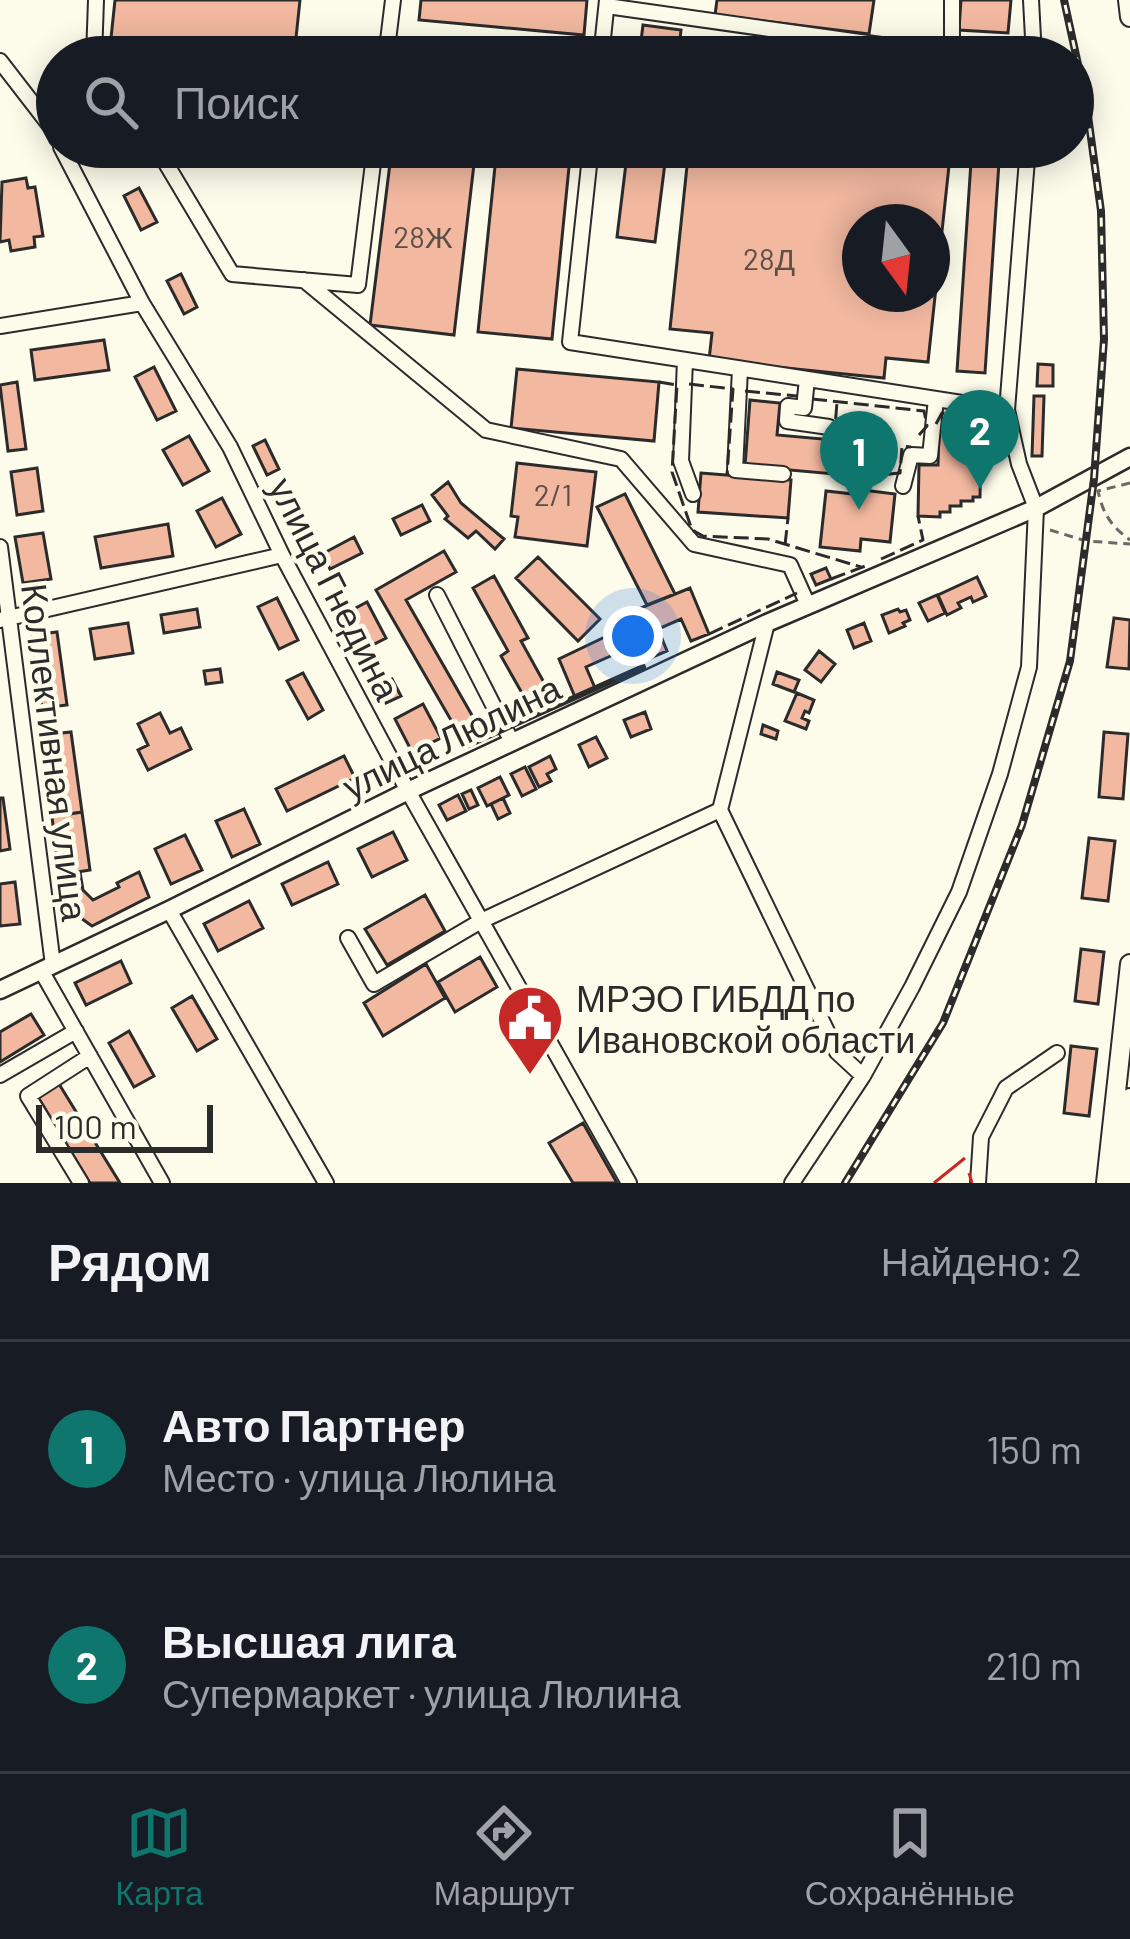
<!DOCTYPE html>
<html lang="ru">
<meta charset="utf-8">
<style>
body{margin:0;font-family:Barlow,sans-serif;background:#20242c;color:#f1f3f6}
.compass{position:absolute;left:842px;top:204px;width:108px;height:108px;border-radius:50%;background:#171b24;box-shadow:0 6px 30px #0003;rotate:165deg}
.scale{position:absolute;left:36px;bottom:30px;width:177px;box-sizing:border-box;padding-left:12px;border:6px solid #2b2b2b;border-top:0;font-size:33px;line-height:42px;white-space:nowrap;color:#2b2b2b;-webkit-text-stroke:9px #fdfbea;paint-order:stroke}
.you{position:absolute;left:633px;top:636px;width:42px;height:42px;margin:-30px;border:9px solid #fff;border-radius:50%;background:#1a73e8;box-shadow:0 0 0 18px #1a73e833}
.badge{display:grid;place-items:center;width:78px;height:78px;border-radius:50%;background:#0f766e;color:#fff;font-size:39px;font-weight:700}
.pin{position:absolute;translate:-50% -99px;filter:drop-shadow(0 3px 6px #0008)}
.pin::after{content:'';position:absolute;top:63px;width:42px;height:36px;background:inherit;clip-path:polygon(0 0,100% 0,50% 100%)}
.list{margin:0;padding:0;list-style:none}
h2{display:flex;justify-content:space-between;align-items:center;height:156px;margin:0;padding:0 48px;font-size:51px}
h2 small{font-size:39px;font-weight:400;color:#9ea1a6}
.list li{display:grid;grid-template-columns:78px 1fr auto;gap:36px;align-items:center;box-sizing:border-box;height:216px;padding:0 48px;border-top:3px solid #363941}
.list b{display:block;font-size:45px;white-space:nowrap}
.list p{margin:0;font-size:39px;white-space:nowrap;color:#9ea1a6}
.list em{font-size:39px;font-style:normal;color:#9ea1a6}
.icon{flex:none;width:66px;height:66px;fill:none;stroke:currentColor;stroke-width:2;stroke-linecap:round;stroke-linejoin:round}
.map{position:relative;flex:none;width:1130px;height:1183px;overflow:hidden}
.search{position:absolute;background:#171b24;box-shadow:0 6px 30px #0003;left:36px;right:36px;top:36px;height:132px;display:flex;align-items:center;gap:30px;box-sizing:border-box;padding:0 42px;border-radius:66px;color:#9ea1a6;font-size:45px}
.sheet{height:588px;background:#171b24}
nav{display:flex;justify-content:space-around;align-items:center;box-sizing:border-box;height:168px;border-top:3px solid #363941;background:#171b24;font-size:33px;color:#9ea1a6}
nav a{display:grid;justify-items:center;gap:6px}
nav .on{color:#0f766e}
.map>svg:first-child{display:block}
.building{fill:#f2b8a0;stroke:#2b2b2b;stroke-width:3;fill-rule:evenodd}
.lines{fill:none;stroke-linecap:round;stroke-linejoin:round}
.minor-casing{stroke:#2b2b2b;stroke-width:18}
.major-casing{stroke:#2b2b2b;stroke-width:21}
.highway-casing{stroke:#2b2b2b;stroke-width:22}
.path{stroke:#6a6964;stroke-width:3;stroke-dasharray:9 6;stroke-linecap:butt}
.minor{stroke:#fdfbea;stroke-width:14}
.major{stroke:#fdfbea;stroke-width:16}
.highway{stroke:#fdfbea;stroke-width:18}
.rail-casing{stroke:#2b2b2b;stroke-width:8}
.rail{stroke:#fdfbea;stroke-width:3;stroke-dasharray:9;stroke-linecap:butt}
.fence{stroke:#2b2b2b;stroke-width:3;stroke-dasharray:15 6;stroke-linecap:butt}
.wall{stroke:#2b2b2b;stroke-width:6}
.power{stroke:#c62828;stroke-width:3;stroke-dasharray:42 9 6 9;stroke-linecap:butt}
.labels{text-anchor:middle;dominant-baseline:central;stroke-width:9;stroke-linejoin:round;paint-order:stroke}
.number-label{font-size:30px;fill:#5d4e48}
.street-label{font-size:36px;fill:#2b2b2b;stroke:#fdfbea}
.poi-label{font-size:36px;fill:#2b2b2b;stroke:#fdfbea;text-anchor:start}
</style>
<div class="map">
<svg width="1130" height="1183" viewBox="0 0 1130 1183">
<rect width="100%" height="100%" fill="#fdfbea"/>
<!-- building -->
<path class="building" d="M115 0H300L294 57H109Z
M421 0H587L584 35 419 20Z
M717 0H874L869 34 715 15Z
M961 0H1011L1008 33 959 30Z
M643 25 681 30 678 57H639Z
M981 42 1007 44 1006 57H980Z
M700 43 830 57H698Z
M392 147H476L454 335 370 325Z
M497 147H571L552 339 478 332Z
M628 147H667L655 242 617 237Z
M689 147H951L928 362 886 358 884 378 709 360 712 333 670 329ZM860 222H932V294H860Z
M972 147H1000L985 373 957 371Z
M26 178 28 188 35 187 43 236 34 237 35 247 11 251 9 240 0 242 2 182Z
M139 188 157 222 141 230 124 196Z
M181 274 197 307 184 314 167 281Z
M104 340 109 370 35 380 31 350Z
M1038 364 1053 365V386H1037Z
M154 367 176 411 157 420 135 377Z
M517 369 659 382 654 441 511 428Z
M17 382 26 449 8 451 0 385Z
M1034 396H1044L1042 456H1032Z
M750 400 780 403 777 435 834 440V447L891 452 889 474 835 469 834 474 745 466Z
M939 430 981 431 980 497H973V501H961V506H950V512H940V517L918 516 919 465H938Z
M189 436 209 471 183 485 163 450Z
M265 440 279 469 267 475 253 446Z
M517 463 596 472 587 546 515 537 518 517 511 516Z
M37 468 43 511 17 515 11 472Z
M701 473 791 480 788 518 698 512Z
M448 482 461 503 504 539 495 549 476 531 468 538 445 519 448 516 432 495Z
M863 490 895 494 890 542 861 539 860 551 820 547 826 491 862 495Z
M625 494 675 594 647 605 597 507Z
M222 498 241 534 216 547 197 511Z
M422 505 430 521 401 535 393 519Z
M168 524 173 556 101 568 95 537Z
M43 533 51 579 23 583 15 537Z
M354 537 362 553 330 569 322 554Z
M444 551 456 572 406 600 481 731 463 741 376 590Z
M538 557 600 619 578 641 516 578Z
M826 568 831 579 816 585 811 574Z
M494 576 528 638 521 641 552 697 531 709 501 656 508 651 473 588Z
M977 577 986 596 973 602 971 597 958 603 961 608 947 615 938 595Z
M690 588 709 634 691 641 681 619 658 629 667 651 641 662 621 616Z
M937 595 945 613 928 621 919 603Z
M277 598 298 640 279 649 258 607Z
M367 602 386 638 357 653 339 617Z
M197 609 200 627 164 633 161 615Z
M898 609 900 612 906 610 910 620 903 623 905 626 889 633 882 615Z
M1114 618 1130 620 1129 669 1107 667Z
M128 623 133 653 95 659 90 629Z
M864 623 871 641 854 648 847 630Z
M57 632 67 705 42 708 32 635Z
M607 636 615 654 586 667 595 688 575 697 559 659Z
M819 651 835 664 821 682 805 670Z
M220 669 222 682 206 684 204 671Z
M777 672 799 680 794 692 773 684Z
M303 673 323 710 308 719 287 681Z
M392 679 401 696 386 703 378 686Z
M797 693 814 700 809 713 805 711 802 718 809 721 806 729 785 721Z
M423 704 441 738 412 752 395 719Z
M645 712 651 729 631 737 624 720Z
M160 713 170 733 181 728 191 749 148 770 138 750 148 745 138 724Z
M763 725 778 731 776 739 761 734Z
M71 732 82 812 54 816 43 735Z
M1104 732 1128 734 1123 799 1099 797Z
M596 737 607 758 589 767 579 745Z
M344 756 355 778 287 811 276 789Z
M550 756 556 769 547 774 551 781 539 787 529 767Z
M525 767 536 789 522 796 511 774Z
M500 777 509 795 487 806 478 788Z
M471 790 478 805 469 809 462 794Z
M458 795 466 811 447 820 439 805Z
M0 798H3L10 849 0 851Z
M503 798 510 813 498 819 491 804Z
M244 809 260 844 232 857 216 821Z
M82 812 90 870 59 875 52 817Z
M393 832 407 860 372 877 358 849Z
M185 835 202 870 171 884 155 849Z
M1089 838 1115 841 1108 901 1082 898Z
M328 862 338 884 292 905 282 884Z
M80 872 83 890 93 900 119 887 117 883 139 872 149 897 92 926 67 908 59 875Z
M15 882 20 924 0 926V884Z
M425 895 445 931 387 965 365 929Z
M249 901 263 928 218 951 204 924Z
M1081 949 1104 952 1098 1004 1075 1001Z
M480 957 497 987 455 1012 438 982Z
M121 961 131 983 86 1005 75 983Z
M426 964 445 998 383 1036 364 1003Z
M192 996 217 1039 197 1051 172 1008Z
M31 1014 44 1035 0 1062V1032Z
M129 1031 154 1076 134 1087 109 1043Z
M1071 1046 1097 1049 1089 1116 1064 1113Z
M59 1084 120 1183H90L38 1097Z
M583 1123 617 1183H573L549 1143Z"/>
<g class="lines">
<defs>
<path id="minor" d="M1031 0 1034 57
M607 6 952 55V0
M94 57 96 0
M386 57 393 0
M601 57 607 0
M0 61 51 127 57 139
M61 147 142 303 230 447 282 555 408 791 629 1183
M144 147 161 155 232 274 358 285 375 147
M591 147 570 342 1007 410
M304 280 486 430 621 459 694 544 790 565 808 605
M0 326 142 303
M685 360 681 461 693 494
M740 369 735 470 783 474
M807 379 804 408 788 406 787 421 829 427
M903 486 911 455 930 456 936 399
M0 547 53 965
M437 595 512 742
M0 620 282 555
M767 623 720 810 837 1052 863 1076
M169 910 326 1183
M348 938 374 984 481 921 720 810
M42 972 162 1183
M0 1075 76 1031
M81 1183 28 1096 90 1056
M792 1183 863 1076 912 987 959 892 1000 774 1029 667 1036 508 1019 464 1007 410 1028 147
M978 1183 981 1137 1006 1088 1057 1053"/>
<path id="major" d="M0 990 169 910 408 791 767 623 1036 508 1130 457"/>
<path id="highway" d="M1128 0 1130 17
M1106 1183 1130 964
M1121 1183 1130 1098"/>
</defs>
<!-- minor casing -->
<use href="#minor" class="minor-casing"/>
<!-- major casing -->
<use href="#major" class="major-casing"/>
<!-- highway casing -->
<use href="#highway" class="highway-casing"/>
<!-- path -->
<path class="path" d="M1130 483 1098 491C1103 514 1111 526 1130 540
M1050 530 1086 541 1130 544"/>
<!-- minor -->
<use href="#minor" class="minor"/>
<!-- major -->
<use href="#major" class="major"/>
<!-- highway -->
<use href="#highway" class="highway"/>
<defs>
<path id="rail" d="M845 1183 943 1023 1022 825 1070 661 1094 479 1104 339 1101 211 1086 101 1064 0"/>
</defs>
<!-- rail casing -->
<use href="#rail" class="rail-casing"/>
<!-- rail -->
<use href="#rail" class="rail"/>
<!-- fence -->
<path class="fence" d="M659 382 677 385 672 472 692 530 703 536 768 539 861 567
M689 384 733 389 727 475
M745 391 797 396
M812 399 924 411 927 426 919 435
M936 424 942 413 983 418 981 431
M834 440 837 402
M889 474 900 473 902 446 911 447
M785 545 788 518
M881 559 923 540 918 516
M831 579 868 565
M709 634 797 593"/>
<!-- wall -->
<path class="wall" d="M463 741 466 746 643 667 641 662"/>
<!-- power -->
<path class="power" d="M969 1173 972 1183
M934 1183 965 1158"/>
</g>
<!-- icons -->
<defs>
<symbol id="civic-pin" viewBox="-11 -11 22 30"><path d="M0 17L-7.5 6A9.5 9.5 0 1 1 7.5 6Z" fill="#c62828" stroke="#fdfbea"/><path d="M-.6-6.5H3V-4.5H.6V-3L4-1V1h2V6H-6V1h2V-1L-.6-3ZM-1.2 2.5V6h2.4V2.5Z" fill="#fff"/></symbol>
</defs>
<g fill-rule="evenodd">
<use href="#civic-pin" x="492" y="980" width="76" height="104"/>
</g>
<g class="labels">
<!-- number labels -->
<g class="number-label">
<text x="423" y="236">28Ж</text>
<text x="769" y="258">28Д</text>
<text x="553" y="494">2/1</text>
</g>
<!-- street labels -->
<g class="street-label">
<text transform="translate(336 588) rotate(63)">улица Гнедина</text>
<text transform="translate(451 736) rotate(-26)">улица Люлина</text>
<text transform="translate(56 752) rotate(83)">Коллективная улица</text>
</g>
<!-- poi labels -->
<g class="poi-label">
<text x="576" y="997">МРЭО ГИБДД по<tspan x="576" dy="41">Ивановской области</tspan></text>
</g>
</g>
</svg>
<svg class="compass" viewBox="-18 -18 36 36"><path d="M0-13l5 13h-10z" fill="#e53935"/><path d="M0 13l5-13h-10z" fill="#9ea1a6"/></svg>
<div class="scale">100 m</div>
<div class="you"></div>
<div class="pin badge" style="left:859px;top:510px">1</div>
<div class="pin badge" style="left:980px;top:489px">2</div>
<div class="search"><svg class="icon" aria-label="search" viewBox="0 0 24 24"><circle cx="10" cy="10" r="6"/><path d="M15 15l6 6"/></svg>Поиск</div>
</div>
<section class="sheet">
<h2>Рядом<small>Найдено: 2</small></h2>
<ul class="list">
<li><span class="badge">1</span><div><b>Авто Партнер</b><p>Место · улица Люлина</p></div><em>150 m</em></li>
<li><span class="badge">2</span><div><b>Высшая лига</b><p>Супермаркет · улица Люлина</p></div><em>210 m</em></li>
</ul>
</section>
<nav>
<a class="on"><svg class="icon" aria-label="map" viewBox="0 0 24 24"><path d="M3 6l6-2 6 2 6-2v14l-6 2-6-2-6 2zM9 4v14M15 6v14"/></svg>Карта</a>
<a><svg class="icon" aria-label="directions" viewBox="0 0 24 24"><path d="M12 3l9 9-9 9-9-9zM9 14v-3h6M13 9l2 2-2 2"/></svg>Маршрут</a>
<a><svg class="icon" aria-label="saved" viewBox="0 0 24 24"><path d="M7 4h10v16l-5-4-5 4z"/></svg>Сохранённые</a>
</nav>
